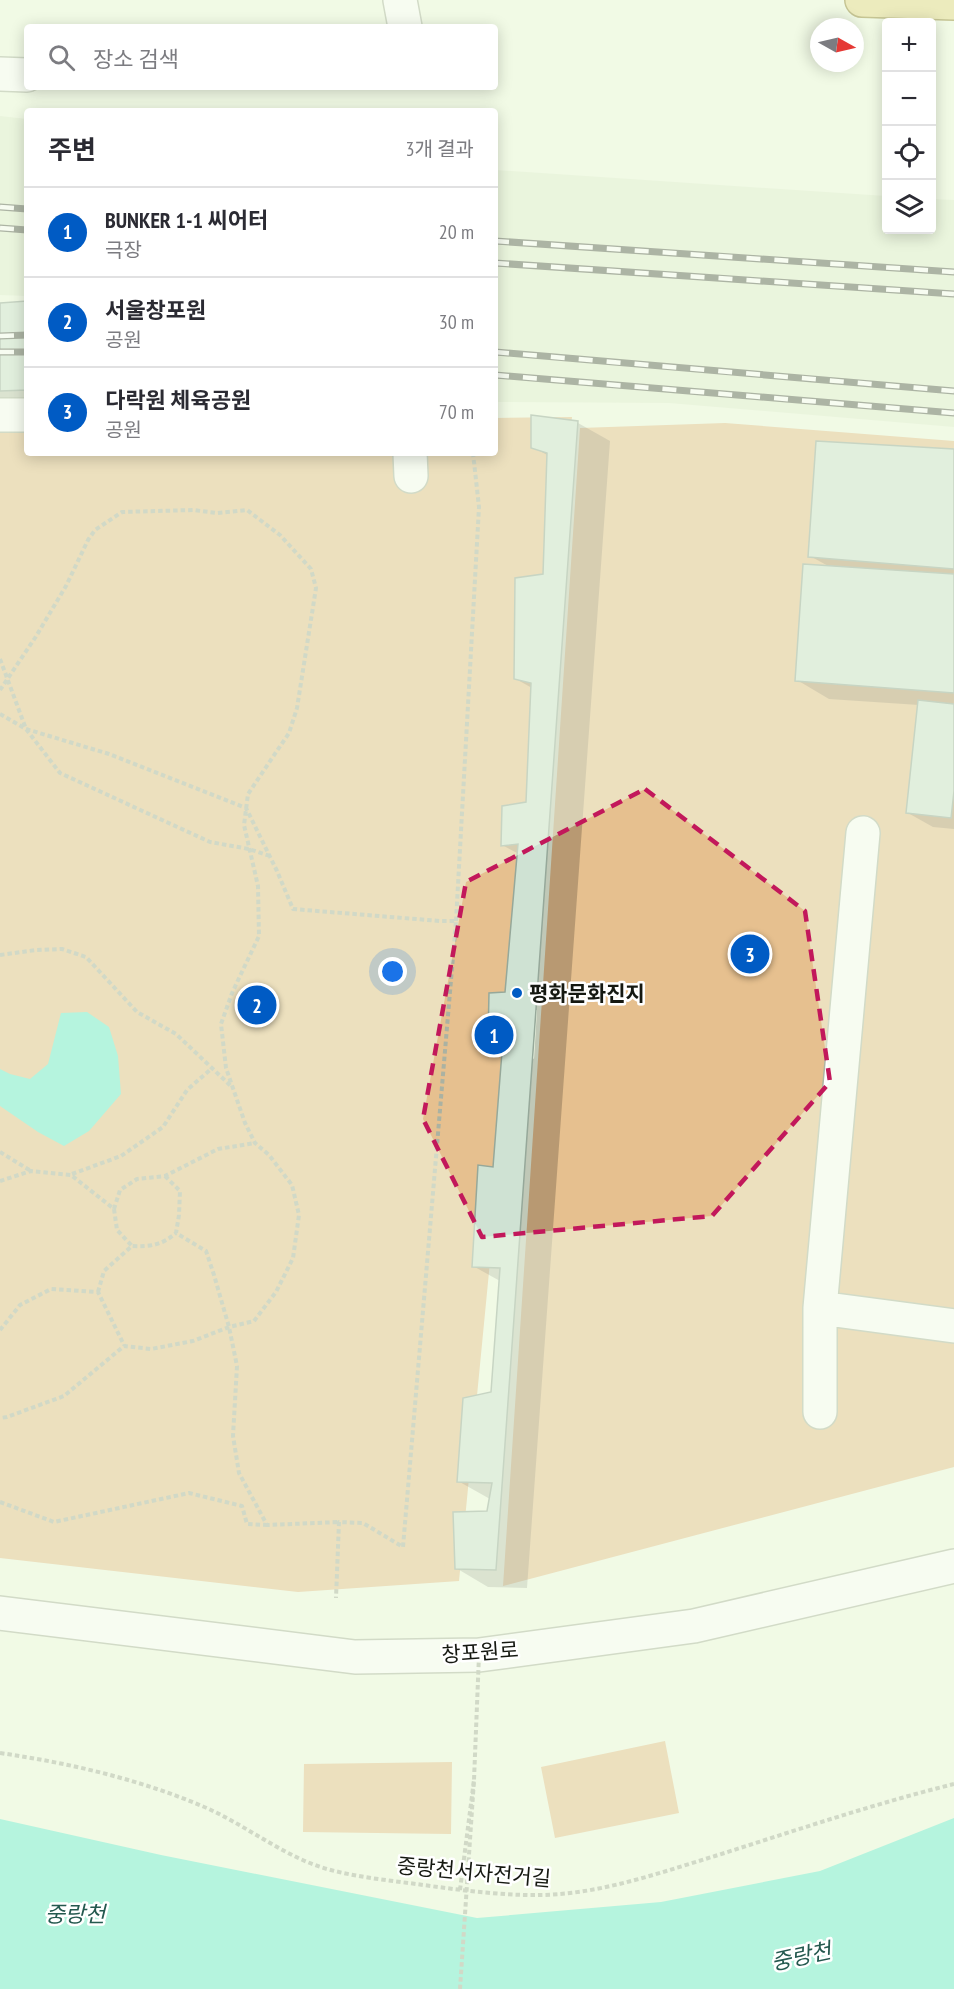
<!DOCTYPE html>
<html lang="ko">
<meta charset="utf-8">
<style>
body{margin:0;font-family:"PT Sans Narrow","Noto Sans KR",sans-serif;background:#f2f2f3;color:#2b2b33}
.controls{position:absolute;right:18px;top:18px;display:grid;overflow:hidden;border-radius:6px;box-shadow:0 3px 15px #0003}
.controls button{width:54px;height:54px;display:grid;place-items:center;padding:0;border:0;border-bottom:2px solid #e1e1e2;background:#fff;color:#2b2b33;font:30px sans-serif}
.compass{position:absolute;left:810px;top:18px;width:54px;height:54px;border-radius:50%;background:#fff;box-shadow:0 3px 15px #0003;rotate:98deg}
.you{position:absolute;left:393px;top:972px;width:21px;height:21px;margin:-15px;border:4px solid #fff;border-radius:50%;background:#1a73e8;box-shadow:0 0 0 9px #1a73e833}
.badge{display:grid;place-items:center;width:39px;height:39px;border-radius:50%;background:#005bc4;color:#fff;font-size:20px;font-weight:700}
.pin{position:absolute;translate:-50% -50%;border:3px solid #fff;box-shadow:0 2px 6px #0006}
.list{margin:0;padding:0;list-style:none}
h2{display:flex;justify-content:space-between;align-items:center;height:78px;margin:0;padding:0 24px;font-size:26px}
h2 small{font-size:20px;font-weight:400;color:#7c7c81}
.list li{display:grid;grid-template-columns:39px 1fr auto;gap:18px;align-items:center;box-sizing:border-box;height:90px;padding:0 24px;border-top:2px solid #e1e1e2}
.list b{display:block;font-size:22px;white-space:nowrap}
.list p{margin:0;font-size:20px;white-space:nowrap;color:#7c7c81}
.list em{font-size:20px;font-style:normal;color:#7c7c81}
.icon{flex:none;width:33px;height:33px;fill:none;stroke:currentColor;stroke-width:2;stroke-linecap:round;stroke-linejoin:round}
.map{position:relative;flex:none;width:954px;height:1989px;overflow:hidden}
.search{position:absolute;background:#fff;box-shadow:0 3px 15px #0003;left:24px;top:24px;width:474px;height:66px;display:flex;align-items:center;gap:15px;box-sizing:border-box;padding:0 21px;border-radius:6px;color:#7c7c81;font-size:22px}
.panel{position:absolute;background:#fff;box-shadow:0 3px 15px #0003;left:24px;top:108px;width:474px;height:348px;border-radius:6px}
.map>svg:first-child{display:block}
.built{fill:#e3efd3}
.green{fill:#e6c08f}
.water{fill:#6eedd4}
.shadow{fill:#0003;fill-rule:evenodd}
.building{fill:#cfe2d3;stroke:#96a89a;stroke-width:1.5}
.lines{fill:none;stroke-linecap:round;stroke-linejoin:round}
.minor-casing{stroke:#aeb6a3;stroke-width:36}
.major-casing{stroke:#928530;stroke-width:36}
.path{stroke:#abb2a2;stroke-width:4;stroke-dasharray:4.5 3;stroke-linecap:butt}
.minor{stroke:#fff;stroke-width:33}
.major{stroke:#e6d98d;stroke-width:33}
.rail-casing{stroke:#5a5f54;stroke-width:7}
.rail{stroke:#fff;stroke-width:4.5;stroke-dasharray:14;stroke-linecap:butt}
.path-bridge{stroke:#abb2a2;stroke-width:4;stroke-dasharray:4.5 3;stroke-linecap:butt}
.marked{fill:none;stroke:#c2185b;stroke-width:4.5;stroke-dasharray:12 8;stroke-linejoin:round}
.poi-dot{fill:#005bc4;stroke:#fff;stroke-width:2}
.labels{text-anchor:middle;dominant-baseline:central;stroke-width:5;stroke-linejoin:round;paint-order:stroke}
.poi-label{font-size:21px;font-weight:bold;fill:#151811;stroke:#fff;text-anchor:start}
.street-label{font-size:21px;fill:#151811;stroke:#fff}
.water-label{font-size:22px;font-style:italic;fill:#24594f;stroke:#fff}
</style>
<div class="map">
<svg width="954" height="1989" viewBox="0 0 954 1989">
<rect width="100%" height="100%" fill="#f1fae5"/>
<!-- built -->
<path class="built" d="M0 116 27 119V296L0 295Z
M495 170 886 196V230H932V199L954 200V427L669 403 495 402Z"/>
<!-- green -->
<path class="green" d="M572 417 459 1581 298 1592 0 1558V429L27 428V453H495V418Z
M725 423 954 441V1467L503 1586 580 428Z
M665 1741 679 1813 555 1838 541 1767Z
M452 1762 451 1834 303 1832 304 1764Z"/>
<!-- water -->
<path class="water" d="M87 1012 109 1027 118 1056 121 1094 89 1131 64 1146 38 1132 0 1106V1069L10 1074 30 1079 48 1064 61 1013Z
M954 1818V1989H0V1819L161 1855 477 1918 661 1902 820 1871Z"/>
<!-- shadow -->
<path class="shadow" d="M27 302V400L0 402V304Z
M532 417 578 423 610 441 527 1588 488 1587 456 1568 488 1513 490 1499 458 1481 492 1393 500 1281 473 1266 494 1168 504 1046 489 1038 507 994 519 854 502 845 527 804 532 688 516 679 544 575 549 456 533 447ZM534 1010H537L534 1059 531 1057Z
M954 451V829L933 827 908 813 919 705 829 699 797 680 830 567 810 556Z"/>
<!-- building -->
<path class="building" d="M27 301V390L0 391V303Z
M531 415 578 421 496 1570 455 1569 453 1512 487 1511 492 1483 457 1482 463 1398 491 1392 500 1268 472 1267 478 1165 493 1167 503 1039 488 1038 489 993 505 992 518 844 501 846 502 806 526 802 531 683 514 679 515 578 543 574 547 453 531 448Z
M816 441 954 449V569L808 557Z
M803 564 954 574V693L795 681Z
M918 700 954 704V791L951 818 906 813Z"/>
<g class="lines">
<defs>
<path id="minor" d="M400 0 405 27
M0 74 27 75
M0 415H27
M410 453 411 476
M820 1308 954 1326
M820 1412V1308L863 833
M0 1613 355 1657 479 1655 694 1626 954 1566"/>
<path id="major" d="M862 0 954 3"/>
</defs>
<!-- minor casing -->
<use href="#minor" class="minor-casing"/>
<!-- major casing -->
<use href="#major" class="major-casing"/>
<!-- path -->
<path class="path" d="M0 659 26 729 60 773 210 842 249 849 270 856
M0 690 35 638 66 586 88 540 95 530 122 512 193 510 217 513 247 510 280 535 311 569 316 588 297 708 289 733 248 794 244 825 258 886 259 936 232 993 221 1024 226 1068 245 1123 255 1143 269 1155 292 1185 299 1215 293 1258 276 1292 254 1321 229 1327 193 1341 151 1349 124 1346 64 1396 7 1417 0 1418
M0 714 26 729 109 754 246 808 277 871 293 909 440 921H456L403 1547 363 1523 339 1522 336 1598
M456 921 479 507 473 453
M0 955 36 950 62 949 86 957 137 1012 176 1034 233 1088
M0 1152 31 1171
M72 1174 121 1156 163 1127 187 1090 211 1069
M165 1176 180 1191 179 1215 176 1233 206 1251 214 1275 229 1327 237 1366 233 1436 239 1473 267 1525 339 1522
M0 1181 31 1171 71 1175 114 1209 120 1190 137 1179 165 1176 218 1149 255 1143
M114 1209 117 1230 132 1246
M98 1292 104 1271 132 1246C150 1247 162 1245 176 1233
M0 1330 20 1305 51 1289 98 1292 124 1345
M0 1502 54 1522 189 1493 242 1506 247 1524 267 1525
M0 1753C69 1763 138 1779 202 1806 245 1824 282 1856 327 1869 356 1877 386 1880 416 1884 460 1890 515 1898 560 1894 611 1890 666 1871 715 1856 794 1831 873 1804 954 1784
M460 1890 474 1780"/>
<!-- minor -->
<use href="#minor" class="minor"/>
<!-- major -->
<use href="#major" class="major"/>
<defs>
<path id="rail" d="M0 207 27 209
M0 228 27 230
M495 241 954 272
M495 263 954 294
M0 336 27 335
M0 352H27
M495 352 954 391
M495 375 954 413"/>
</defs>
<!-- rail casing -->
<use href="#rail" class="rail-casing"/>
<!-- rail -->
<use href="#rail" class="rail"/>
<!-- path-bridge -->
<path class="path-bridge" d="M460 1989 474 1780 479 1655"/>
</g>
<!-- marked area -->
<path d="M0 0H954V1989H0ZM645 789 805 911 830 1082 712 1216 482 1237 423 1119 466 882Z" fill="#f1fae5" fill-opacity=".55" fill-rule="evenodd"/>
<path class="marked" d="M645 789 805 911 830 1082 712 1216 482 1237 423 1119 466 882Z"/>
<!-- markers -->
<circle class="poi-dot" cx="517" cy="993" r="6"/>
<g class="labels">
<!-- poi labels -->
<g class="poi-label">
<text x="529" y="993">평화문화진지</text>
</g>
<!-- street labels -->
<g class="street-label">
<text transform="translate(480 1652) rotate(-4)">창포원로</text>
<text transform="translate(474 1872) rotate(5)">중랑천서자전거길</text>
</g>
<!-- water labels -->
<g class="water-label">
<text x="75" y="1914">중랑천</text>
<text transform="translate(801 1956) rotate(-12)">중랑천</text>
</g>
</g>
</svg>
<div class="controls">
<button>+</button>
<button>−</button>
<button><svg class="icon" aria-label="locate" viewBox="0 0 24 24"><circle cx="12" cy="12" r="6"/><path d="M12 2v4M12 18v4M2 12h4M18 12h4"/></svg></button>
<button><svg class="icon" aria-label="layers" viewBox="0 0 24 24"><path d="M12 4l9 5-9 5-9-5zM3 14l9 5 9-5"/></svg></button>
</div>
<svg class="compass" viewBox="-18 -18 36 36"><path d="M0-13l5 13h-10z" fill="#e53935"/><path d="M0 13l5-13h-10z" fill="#7c7c81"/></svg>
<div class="you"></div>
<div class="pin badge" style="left:494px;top:1035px">1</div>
<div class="pin badge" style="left:257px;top:1005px">2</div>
<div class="pin badge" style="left:750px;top:954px">3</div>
<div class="search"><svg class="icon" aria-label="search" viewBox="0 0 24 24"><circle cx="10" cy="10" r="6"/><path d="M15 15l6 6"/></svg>장소 검색</div>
<section class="panel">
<h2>주변<small>3개 결과</small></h2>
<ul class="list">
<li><span class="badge">1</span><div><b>BUNKER 1-1 씨어터</b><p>극장</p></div><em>20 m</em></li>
<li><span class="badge">2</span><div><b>서울창포원</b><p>공원</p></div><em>30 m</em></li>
<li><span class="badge">3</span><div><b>다락원 체육공원</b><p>공원</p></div><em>70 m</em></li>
</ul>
</section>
</div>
